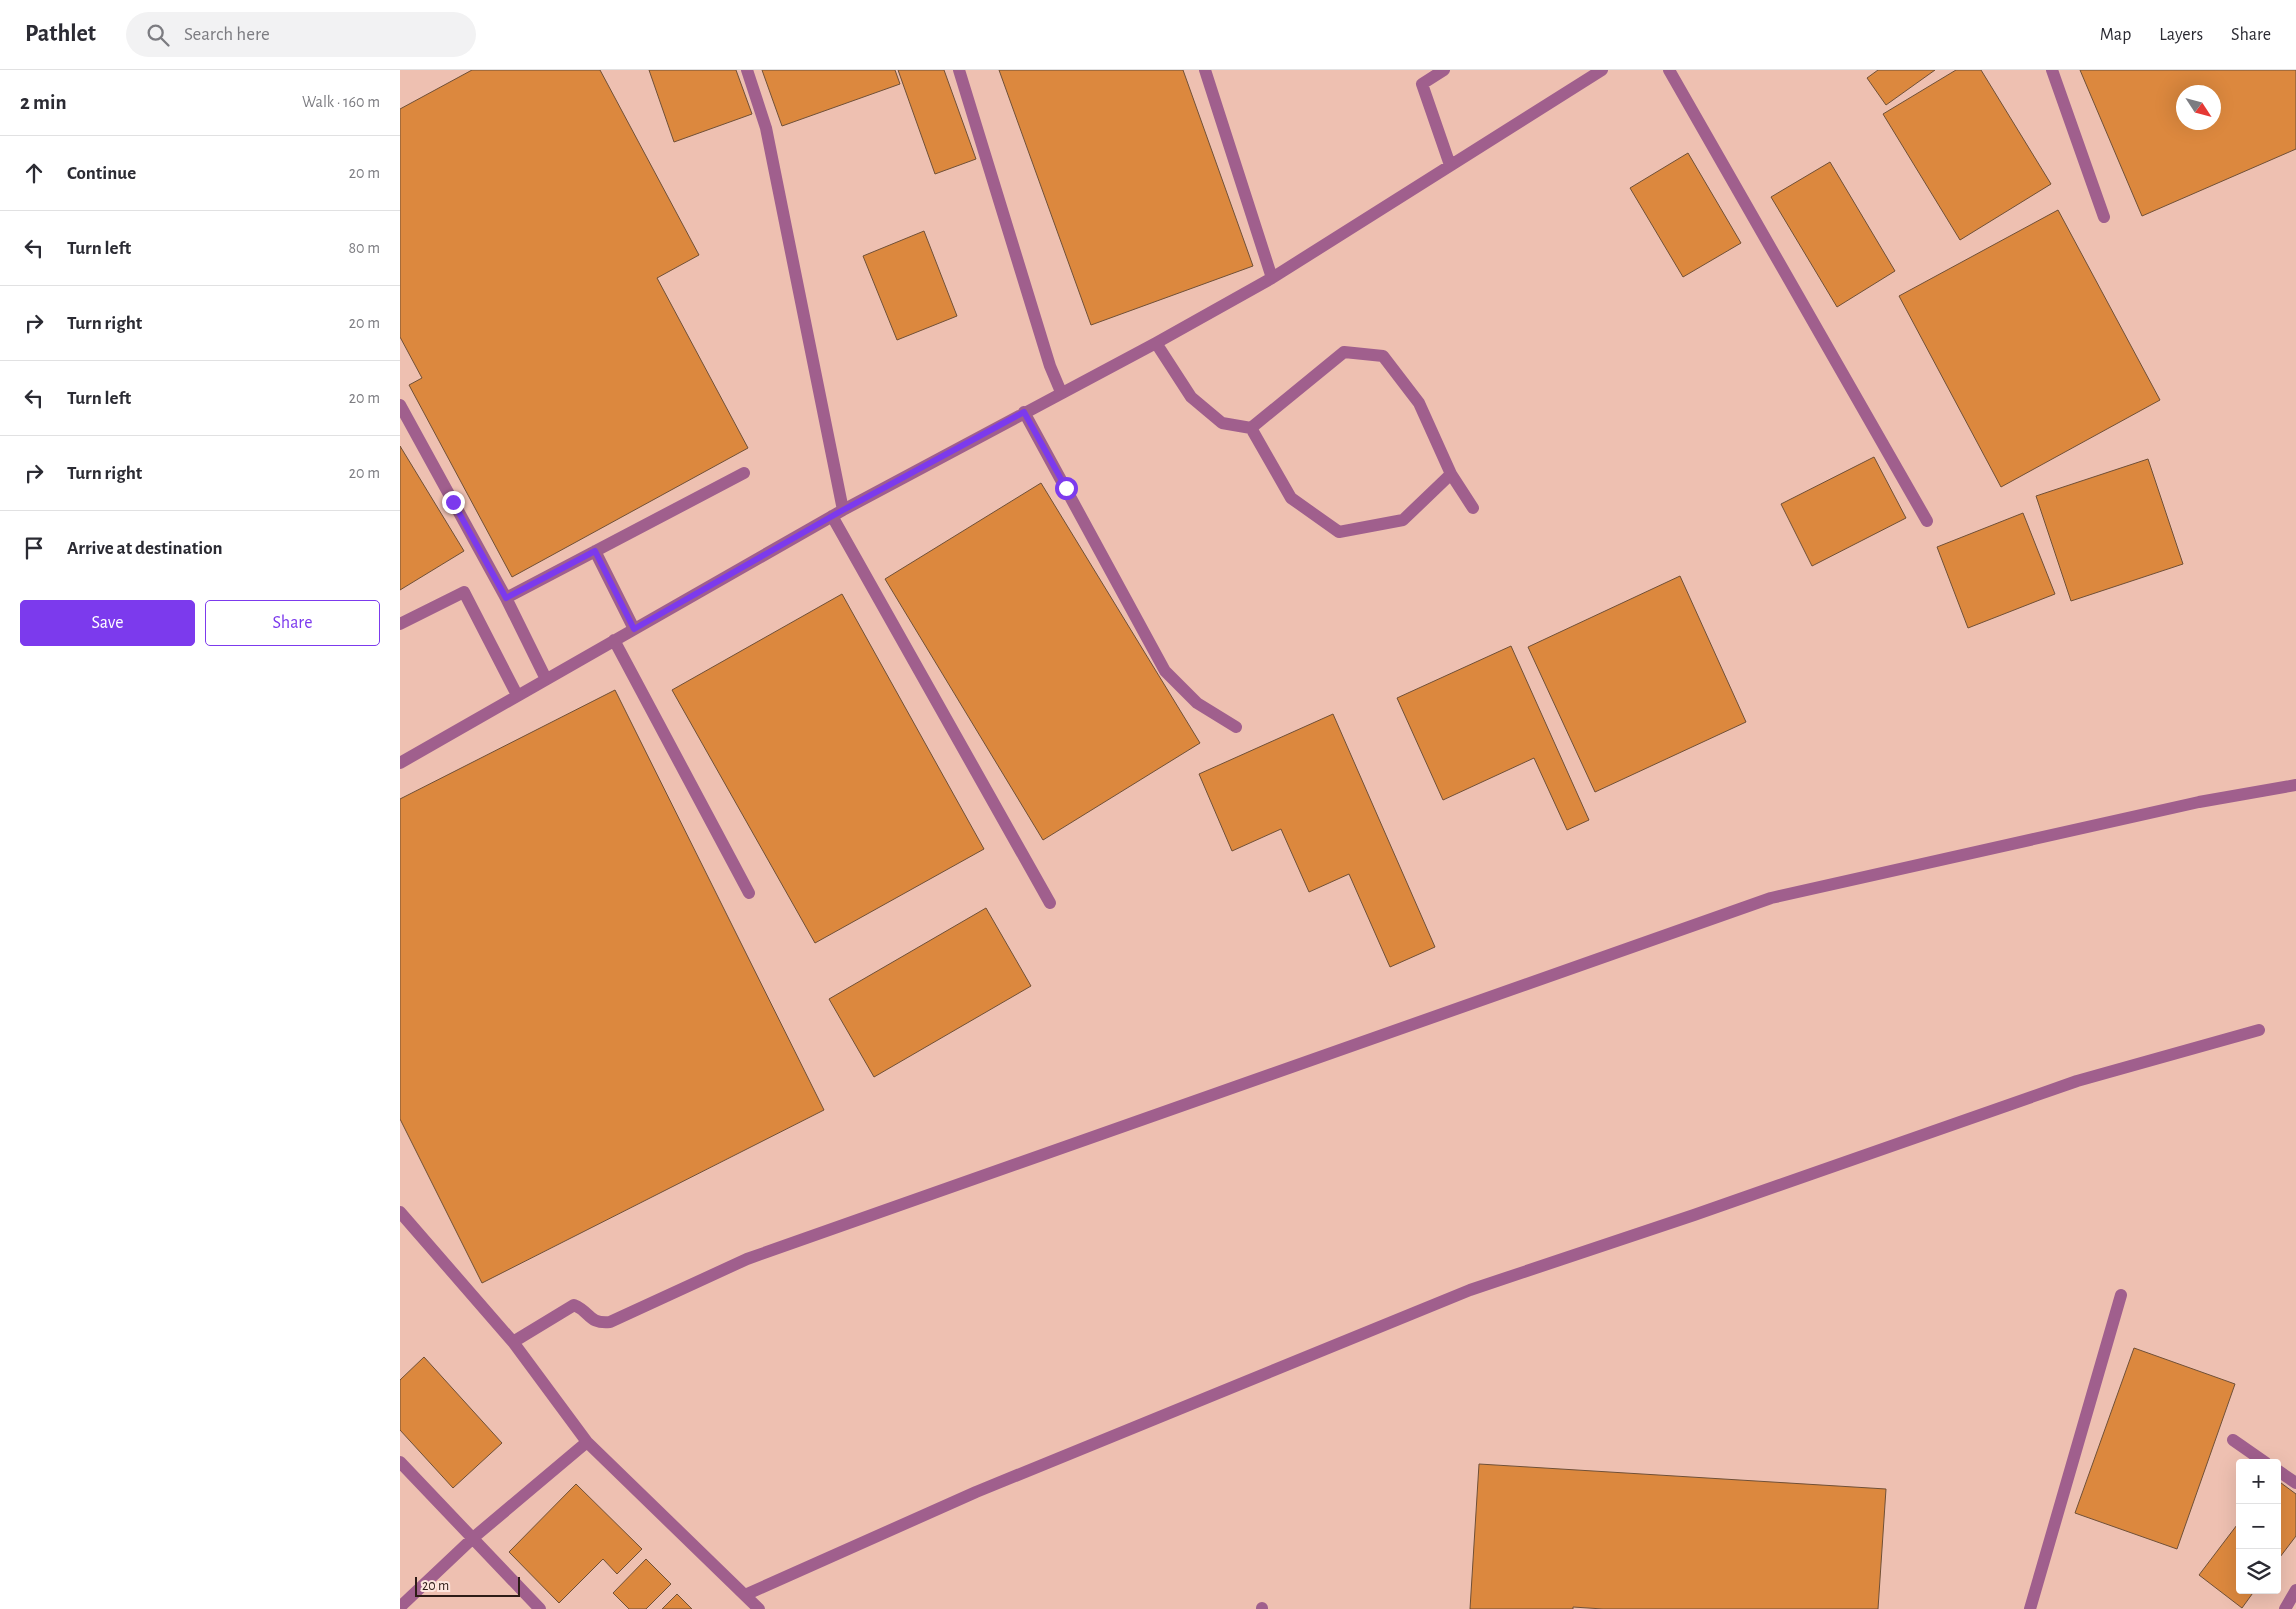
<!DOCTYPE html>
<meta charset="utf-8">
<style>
body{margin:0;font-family:"Alegreya Sans",sans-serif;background:#f2f2f3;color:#2b2b33}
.controls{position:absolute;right:15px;bottom:15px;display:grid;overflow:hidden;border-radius:5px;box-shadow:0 5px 20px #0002}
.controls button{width:45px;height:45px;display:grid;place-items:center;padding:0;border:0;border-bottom:1px solid #e1e1e2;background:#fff;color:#2b2b33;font:25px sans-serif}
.compass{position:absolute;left:1776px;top:15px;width:45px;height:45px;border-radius:50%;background:#fff;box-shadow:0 5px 20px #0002;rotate:126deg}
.scale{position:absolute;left:15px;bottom:12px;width:105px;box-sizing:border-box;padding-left:5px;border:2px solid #2d1c17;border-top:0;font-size:14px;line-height:18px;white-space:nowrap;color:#2d1c17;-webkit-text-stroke:4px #fee6df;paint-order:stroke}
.stop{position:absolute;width:15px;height:15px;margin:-11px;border:4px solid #7c3aed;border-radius:50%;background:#fff}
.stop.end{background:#7c3aed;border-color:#fff;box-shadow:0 1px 5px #0008}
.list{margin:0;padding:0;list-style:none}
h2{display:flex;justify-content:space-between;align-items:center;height:65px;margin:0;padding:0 20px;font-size:21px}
h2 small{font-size:16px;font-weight:400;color:#7c7c81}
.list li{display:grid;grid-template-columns:32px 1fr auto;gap:15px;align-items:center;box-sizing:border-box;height:75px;padding:0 20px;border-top:1px solid #e1e1e2}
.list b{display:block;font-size:19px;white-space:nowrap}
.list em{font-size:16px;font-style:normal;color:#7c7c81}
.actions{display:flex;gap:10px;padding:15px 20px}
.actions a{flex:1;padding:11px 0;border:1px solid #7c3aed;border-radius:5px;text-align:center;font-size:18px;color:#7c3aed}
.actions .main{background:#7c3aed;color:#fff}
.icon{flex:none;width:28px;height:28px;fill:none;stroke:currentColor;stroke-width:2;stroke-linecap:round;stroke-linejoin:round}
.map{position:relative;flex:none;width:1896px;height:1539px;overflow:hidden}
header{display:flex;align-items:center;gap:30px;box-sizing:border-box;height:70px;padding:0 25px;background:#fff;border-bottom:1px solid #e1e1e2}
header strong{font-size:24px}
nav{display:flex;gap:28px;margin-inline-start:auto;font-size:18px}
.search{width:350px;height:45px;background:#f2f2f3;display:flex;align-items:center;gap:12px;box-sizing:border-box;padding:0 18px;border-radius:28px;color:#7c7c81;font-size:19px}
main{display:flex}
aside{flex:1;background:#fff}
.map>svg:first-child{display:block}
.building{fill:#dc883e;stroke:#705037;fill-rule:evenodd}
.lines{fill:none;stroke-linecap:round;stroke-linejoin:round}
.minor{stroke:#a05f8d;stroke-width:12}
.route{stroke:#7c3aed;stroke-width:6}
</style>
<header>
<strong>Pathlet</strong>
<div class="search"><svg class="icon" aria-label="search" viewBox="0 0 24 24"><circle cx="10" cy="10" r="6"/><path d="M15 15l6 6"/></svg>Search here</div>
<nav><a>Map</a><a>Layers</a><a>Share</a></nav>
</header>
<main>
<aside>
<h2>2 min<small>Walk · 160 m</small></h2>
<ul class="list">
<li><svg class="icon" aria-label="ahead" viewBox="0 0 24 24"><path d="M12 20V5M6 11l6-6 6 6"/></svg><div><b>Continue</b></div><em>20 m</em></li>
<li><svg class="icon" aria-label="left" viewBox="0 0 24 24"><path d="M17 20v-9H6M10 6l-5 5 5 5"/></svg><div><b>Turn left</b></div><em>80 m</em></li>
<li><svg class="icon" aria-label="right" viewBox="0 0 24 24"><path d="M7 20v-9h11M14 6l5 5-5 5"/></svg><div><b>Turn right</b></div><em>20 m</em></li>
<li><svg class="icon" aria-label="left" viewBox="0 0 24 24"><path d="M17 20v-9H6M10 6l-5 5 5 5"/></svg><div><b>Turn left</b></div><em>20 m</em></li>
<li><svg class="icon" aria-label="right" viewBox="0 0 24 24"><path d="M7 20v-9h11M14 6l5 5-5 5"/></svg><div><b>Turn right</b></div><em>20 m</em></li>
<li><svg class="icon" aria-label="arrive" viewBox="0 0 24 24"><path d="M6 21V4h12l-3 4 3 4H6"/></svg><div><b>Arrive at destination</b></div></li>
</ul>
<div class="actions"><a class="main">Save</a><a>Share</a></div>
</aside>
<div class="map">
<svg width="1896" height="1539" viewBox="0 0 1896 1539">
<rect width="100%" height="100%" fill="#eec0b1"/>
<!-- building -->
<path class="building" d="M72 0H200L299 185 257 208 348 378 112 507 9 315 22 308 0 267V39Z
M249 0H336L352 44 274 72Z
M362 0H495L500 14 382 56Z
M498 0H544L576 89 535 104Z
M599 0H783L853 196 691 255Z
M1478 0H1535L1486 35 1467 8Z
M1556 0H1581L1651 114 1560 170 1483 44Z
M1680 0H1896V79L1742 146ZM1784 22H1814V52H1784Z
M1288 83 1341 173 1283 207 1230 118Z
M1430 92 1495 201 1437 237 1371 127Z
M1658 140 1760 330 1601 417 1499 226Z
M524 161 557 246 497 270 463 186Z
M0 376 64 481 0 520Z
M1474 387 1506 448 1412 496 1381 434Z
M1748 389 1783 494 1671 531 1636 426Z
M641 413 800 673 643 770 485 509Z
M1623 443 1655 524 1568 558 1537 477Z
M1280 506 1346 652 1195 722 1128 577Z
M442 524 584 779 415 873 272 620Z
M1111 576 1189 750 1167 760 1134 688 1043 730 997 628Z
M215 620 424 1040 82 1213 0 1049V729Z
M933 644 1035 877 990 897 949 804 909 822 881 759 832 781 799 704Z
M586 838 631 916 474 1007 429 929Z
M1734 1278 1835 1314 1777 1479 1675 1443Z
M24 1287 102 1373 53 1418 0 1360V1310Z
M1079 1394 1486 1419 1478 1539H1203L1173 1537V1539H1070Z
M1877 1410 1896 1424V1466L1877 1491Z
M176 1414 242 1479 217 1504 203 1489 159 1533 109 1482Z
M1840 1451V1520H1855L1842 1538 1799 1505Z
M246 1489 271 1514 246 1539H229L213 1523Z
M277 1524 292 1539H262Z"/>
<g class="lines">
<!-- minor -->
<path class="minor" d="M347 0 366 58 443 440
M559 0 650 296 661 322
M805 0 872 208
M1044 0 1022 14 1050 95
M1269 0 1527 451
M1652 0 1704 147
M756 273 791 327 822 353 851 358 944 282 983 286 1019 333 1051 404 1073 438
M0 335 106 528
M624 342 765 601 797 633 836 657
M851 358 891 428 939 462 1003 450 1051 404
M432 446 650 833
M195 481 234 559
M0 554 64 522 117 625
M214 570 349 823
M146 609 106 528 344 403
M0 693 443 440 756 273 872 208 1202 0
M0 1142 113 1272 187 1372 73 1468 0 1537
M113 1272 174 1235C191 1242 188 1254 210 1252L347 1189 1371 828 1799 732 1896 715
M1833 1370 1866 1393
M187 1372 359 1539
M0 1392 140 1539
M1877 1400 1896 1413
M345 1525 576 1422 1070 1220 1294 1145 1677 1011 1859 960
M862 1539V1538
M1630 1539 1721 1225
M1885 1539 1896 1520"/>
</g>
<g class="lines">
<!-- route -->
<path class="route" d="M53 432 106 528 195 481 234 559 443 440 624 342 666 418"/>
</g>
</svg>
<div class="controls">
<button>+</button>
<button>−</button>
<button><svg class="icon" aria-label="layers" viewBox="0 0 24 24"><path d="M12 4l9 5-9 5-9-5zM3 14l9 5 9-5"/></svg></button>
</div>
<svg class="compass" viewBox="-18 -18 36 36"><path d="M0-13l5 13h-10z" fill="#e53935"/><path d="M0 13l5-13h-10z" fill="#7c7c81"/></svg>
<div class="scale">20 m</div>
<div class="stop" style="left:666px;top:418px"></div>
<div class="stop end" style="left:53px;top:432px"></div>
</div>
</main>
